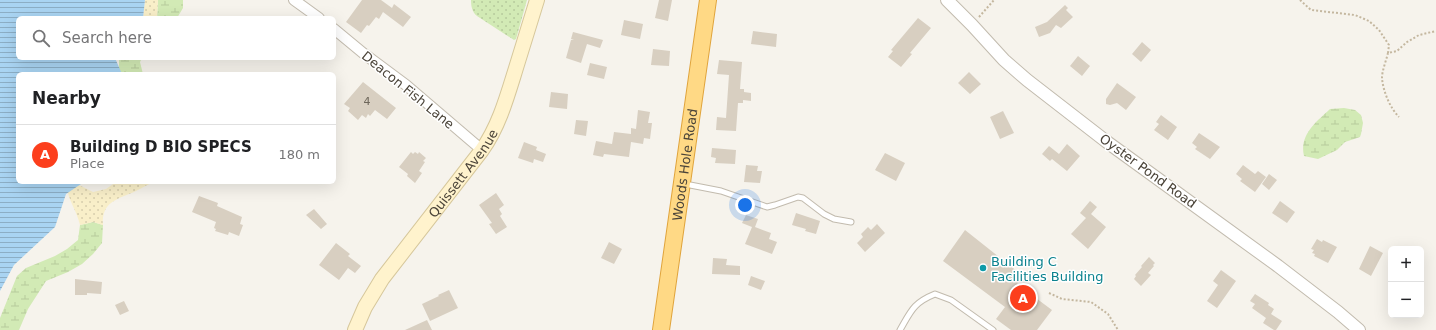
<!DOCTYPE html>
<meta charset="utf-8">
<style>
body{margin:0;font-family:"DejaVu Sans",sans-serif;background:#f2f2f2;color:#202124}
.controls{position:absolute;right:12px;bottom:12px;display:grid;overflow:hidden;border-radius:6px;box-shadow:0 4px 16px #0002}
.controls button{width:36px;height:36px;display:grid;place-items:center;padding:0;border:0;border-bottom:1px solid #e0e0e0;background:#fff;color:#202124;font:20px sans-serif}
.you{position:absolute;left:745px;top:205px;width:14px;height:14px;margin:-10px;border:3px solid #fff;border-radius:50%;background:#1a73e8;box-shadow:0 0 0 6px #1a73e833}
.badge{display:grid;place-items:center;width:26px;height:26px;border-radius:50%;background:#fc3f1d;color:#fff;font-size:13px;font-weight:700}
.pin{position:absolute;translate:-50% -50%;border:2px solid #fff;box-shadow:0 1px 4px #0006}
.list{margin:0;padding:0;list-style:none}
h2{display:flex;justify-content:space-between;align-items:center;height:52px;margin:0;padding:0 16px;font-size:17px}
h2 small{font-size:13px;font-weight:400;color:#757577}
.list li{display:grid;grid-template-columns:26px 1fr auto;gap:12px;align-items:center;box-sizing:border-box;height:60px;padding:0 16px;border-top:1px solid #e0e0e0}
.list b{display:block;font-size:15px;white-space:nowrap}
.list p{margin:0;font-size:13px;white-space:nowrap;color:#757577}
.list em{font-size:13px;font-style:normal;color:#757577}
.icon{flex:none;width:22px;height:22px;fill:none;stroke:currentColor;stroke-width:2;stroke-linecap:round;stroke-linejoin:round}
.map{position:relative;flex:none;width:1436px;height:330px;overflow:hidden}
.search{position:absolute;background:#fff;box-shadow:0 4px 16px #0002;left:16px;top:16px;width:320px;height:44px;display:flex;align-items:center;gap:10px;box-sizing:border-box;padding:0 14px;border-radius:6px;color:#757577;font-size:15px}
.panel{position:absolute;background:#fff;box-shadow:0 4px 16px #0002;left:16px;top:72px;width:320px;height:112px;border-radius:6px}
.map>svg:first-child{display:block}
.grass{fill:url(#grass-dots)}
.wetland{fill:url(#wetland-marsh)}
.sand{fill:url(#sand-dots)}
.water{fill:url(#water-rules)}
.building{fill:#d8cfc1}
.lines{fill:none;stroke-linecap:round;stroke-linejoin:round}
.service-casing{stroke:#c2bbae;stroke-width:7}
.minor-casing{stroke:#c2bbae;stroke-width:12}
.tertiary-casing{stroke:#c2bbae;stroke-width:14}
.secondary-casing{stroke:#d6c79b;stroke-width:16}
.trunk-casing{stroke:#e0a43c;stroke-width:18}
.path{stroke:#c4b79f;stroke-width:2;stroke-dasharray:2 2;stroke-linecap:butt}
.service{stroke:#fff;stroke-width:5}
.minor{stroke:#fff;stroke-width:10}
.tertiary{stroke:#fff;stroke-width:12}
.secondary{stroke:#fff3cd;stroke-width:14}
.trunk{stroke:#ffd985;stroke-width:16}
.culture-dot{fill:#0f9aa8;stroke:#fff;stroke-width:1.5}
.labels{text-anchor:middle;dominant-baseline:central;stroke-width:3;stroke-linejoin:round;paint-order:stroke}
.number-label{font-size:11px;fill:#6e675b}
.street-label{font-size:13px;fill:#4b4439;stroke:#fff}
.culture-label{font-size:13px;fill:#0d838f;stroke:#fff;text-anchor:start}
</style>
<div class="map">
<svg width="1436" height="330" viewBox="0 0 1436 330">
<defs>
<pattern id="grass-dots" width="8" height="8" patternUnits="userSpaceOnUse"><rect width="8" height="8" fill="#d2eab5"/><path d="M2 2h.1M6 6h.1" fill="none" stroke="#b6ca9c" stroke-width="1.8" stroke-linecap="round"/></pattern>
<pattern id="wetland-marsh" width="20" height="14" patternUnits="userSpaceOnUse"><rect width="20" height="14" fill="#d2eab5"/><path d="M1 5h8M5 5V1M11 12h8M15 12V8" fill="none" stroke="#b6ca9c"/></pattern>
<pattern id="sand-dots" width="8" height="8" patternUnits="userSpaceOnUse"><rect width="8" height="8" fill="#f9efc9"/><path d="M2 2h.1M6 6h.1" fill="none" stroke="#d7cead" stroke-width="1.8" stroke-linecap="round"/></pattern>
<pattern id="water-rules" width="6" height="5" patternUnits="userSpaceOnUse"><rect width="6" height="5" fill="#a9d4f2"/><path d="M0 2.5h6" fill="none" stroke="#8caec5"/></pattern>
</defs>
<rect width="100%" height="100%" fill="#f6f3ec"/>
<!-- grass -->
<path class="grass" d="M471 0H527L516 39 514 40 477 16C472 12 471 6 471 0Z"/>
<!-- wetland -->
<path class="wetland" d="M158 0H183V8L177 18H157Z
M119 58H142L140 62 143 74H119Z
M1344 108 1355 110 1361 115 1363 123 1361 134 1360 137 1345 142 1337 150 1318 159 1304 156C1299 135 1316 122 1330 109Z
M93 222 103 225 102 243 93 254 82 264 68 272 46 281 28 309 19 330H0V318L17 276 26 268 55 256 67 249 78 240 80 225Z"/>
<!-- sand -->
<path class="sand" d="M145 0H158L157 18H143Z
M116 182H153C147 185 142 188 136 191 119 199 101 201 103 225L93 222 80 225C77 211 68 200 67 187L77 184 93 192 106 189Z"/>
<!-- water -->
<path class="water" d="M0 0H145L143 18H18V58H115L122 74H18V182H84L66 194 55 227 14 265 0 291Z"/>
<!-- building -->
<path class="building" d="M362 0H381L392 8 394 4 411 17 403 27 383 12 379 19 376 17 369 26 367 25 361 33 346 22Z
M659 0H672L668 21 655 18Z
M1065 5 1068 8 1066 10 1073 17 1061 28 1056 25 1050 33 1039 37 1035 27 1047 22Z
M918 18 931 28 910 53 912 54 901 67 888 57 893 51 891 50Z
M624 20 643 24 640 39 621 35Z
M753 31 777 34 776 47 751 44Z
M573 32 603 40 600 48 587 44 581 63 566 58 571 40H574L571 39Z
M1142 42 1151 50 1141 62 1132 54Z
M653 49 670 51 669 66 651 65Z
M1078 56 1090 66 1082 76 1070 66Z
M719 60 742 62 740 89H744V92L751 93V101L743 100V103H738L736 131 716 130 717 117 726 118 729 75 717 74Z
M590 63 607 67 604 79 587 75Z
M969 72 981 84 970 94 958 83Z
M363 82 396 108 387 119 375 110 370 116 368 114 366 118 362 115 358 120 348 111 350 108 344 104Z
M1117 83 1136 97 1126 110 1117 103 1110 105 1106 104V99Z
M551 92 568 94 567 109 549 107Z
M638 110 650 112 648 123H652L650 139 644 138 643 144 631 142 629 157 604 154 603 157 593 155 596 141 612 144 614 132 631 134V128L636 129Z
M1003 111 1014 133 1000 139 990 117Z
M1161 115 1177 127 1168 140 1154 130 1159 124 1156 122Z
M576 120 588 121 586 136 574 134Z
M1199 133 1220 147 1210 159 1195 149 1197 147 1192 143Z
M524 142 537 147 536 150 546 154 543 162 534 159 533 163 518 158Z
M1067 144 1080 156 1067 171 1052 159 1050 161 1042 154 1049 146 1059 154Z
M712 148 736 150 735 164 715 163 716 158 711 157Z
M411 152 413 154 415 152 418 154 419 152 426 158 423 161 425 162 419 171 422 173 415 183 407 176 408 174 399 167Z
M885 153 905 163 896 181 875 170Z
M746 165 758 166 757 171H762L760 183 744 182Z
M1243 165 1255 174 1258 171 1266 177 1255 192 1240 181 1242 179 1236 174Z
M1269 174 1277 180 1269 190 1262 184Z
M496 193 504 205 499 209 502 214 500 216 507 227 496 234 489 224 492 223 479 205Z
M199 196 218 203 217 206 242 217 240 224 243 225 239 236 229 232 228 235 215 231 216 229 214 228 216 222 192 212Z
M1090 201 1097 207 1091 214 1106 227 1088 249 1071 234 1086 218 1080 213Z
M1280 201 1295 212 1287 223 1272 213Z
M314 209 327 224 321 229 306 215Z
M796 213 820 221 816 234 805 231 806 229 792 225Z
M746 215 758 219 755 227 771 233 769 239 777 242 772 254 745 244 752 227 742 223Z
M877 224 885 233 865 252 857 243 863 237 861 234 868 227 871 230Z
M965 230 1023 276 1017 284 1052 310 1037 330H1011L996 319 1005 307 943 261Z
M1317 239 1322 242 1323 240 1337 247 1328 263 1314 256 1315 254 1312 253 1314 250 1311 249Z
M609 242 622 249 614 264 601 258Z
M336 243 350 254 348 256 361 266 355 273 348 268 339 280 319 265Z
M1370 246 1383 253 1371 276 1359 269Z
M1149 257 1155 263 1153 265 1154 266 1148 273 1151 275 1141 286 1134 279 1136 276 1135 275 1142 267 1141 266Z
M713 258 727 259 726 265 740 266V275L712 274Z
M1221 270 1236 281 1217 308 1207 301 1218 285 1213 281Z
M751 276 765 281 761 290 748 285Z
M75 279 102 282 101 294 87 293V295H75Z
M449 290 458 308 430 321 422 304 439 296 438 295Z
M1255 294 1269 303 1268 305 1274 309 1271 314 1282 321 1276 330H1274L1263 323 1266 318 1252 308 1255 304 1250 301Z
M124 301 129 311 120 315 115 305Z
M427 320 432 330H405Z"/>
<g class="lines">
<defs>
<path id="service" d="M685 184 721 191 767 207 775 205 798 197 803 198 824 214 834 219 851 222
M900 330C911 311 913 303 935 294L951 300 993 330"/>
<path id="minor" d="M294 0 319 18
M334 29 363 53 406 85 482 150"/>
<path id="tertiary" d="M947 0 972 25 1004 60 1027 80 1107 142 1278 266 1338 312 1359 330"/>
<g id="secondary">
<path id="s1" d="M355 330 365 307 382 279 482 150C499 126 507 97 516 68 523 45 530 23 537 0"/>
</g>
<g id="trunk">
<path id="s2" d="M661 330 708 0"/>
</g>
</defs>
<!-- service casing -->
<use href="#service" class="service-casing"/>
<!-- minor casing -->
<use href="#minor" class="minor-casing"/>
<!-- tertiary casing -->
<use href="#tertiary" class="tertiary-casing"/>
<!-- secondary casing -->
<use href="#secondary" class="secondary-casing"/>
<!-- trunk casing -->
<use href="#trunk" class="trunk-casing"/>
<!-- path -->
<path class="path" d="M1300 0 1311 10 1355 15 1369 21 1379 30 1389 45 1388 53 1397 51 1407 42 1419 35 1436 31
M979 17 994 0
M1388 53C1386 61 1382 71 1382 78 1383 91 1390 108 1399 117
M1049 293 1062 299 1091 302 1108 314 1118 330"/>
<!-- service -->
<use href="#service" class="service"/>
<!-- minor -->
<use href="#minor" class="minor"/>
<!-- tertiary -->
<use href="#tertiary" class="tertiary"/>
<!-- secondary -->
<use href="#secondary" class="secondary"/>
<!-- trunk -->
<use href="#trunk" class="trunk"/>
</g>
<!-- markers -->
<circle class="culture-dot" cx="983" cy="268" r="4"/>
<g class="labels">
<!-- number labels -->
<g class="number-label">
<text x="367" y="101">4</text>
</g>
<!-- street labels -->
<g class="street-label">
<text transform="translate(408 90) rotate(39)">Deacon Fish Lane</text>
<text stroke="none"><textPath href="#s2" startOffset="167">Woods Hole Road</textPath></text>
<text transform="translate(1148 171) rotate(36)">Oyster Pond Road</text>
<text stroke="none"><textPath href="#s1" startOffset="191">Quissett Avenue</textPath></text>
</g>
<!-- culture labels -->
<g class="culture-label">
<text x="991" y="261">Building C<tspan x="991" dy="15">Facilities Building</tspan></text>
</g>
</g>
</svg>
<div class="controls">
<button>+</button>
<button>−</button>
</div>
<div class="you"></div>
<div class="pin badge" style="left:1023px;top:298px">A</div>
<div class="search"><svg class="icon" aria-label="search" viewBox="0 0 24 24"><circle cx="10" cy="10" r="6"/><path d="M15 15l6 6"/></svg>Search here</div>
<section class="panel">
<h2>Nearby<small></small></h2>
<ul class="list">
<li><span class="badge">A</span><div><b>Building D BIO SPECS</b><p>Place</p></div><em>180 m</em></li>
</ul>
</section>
</div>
